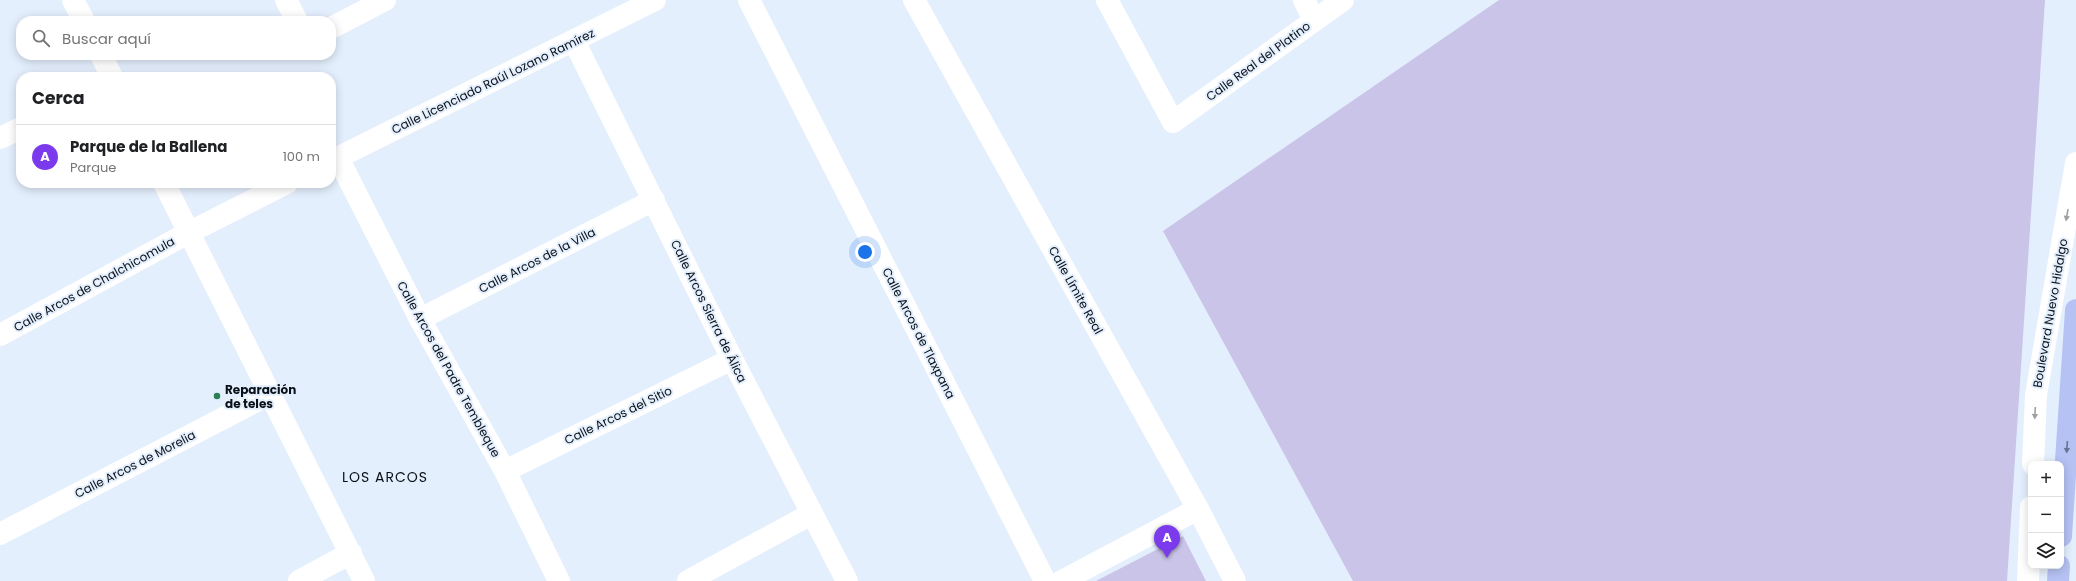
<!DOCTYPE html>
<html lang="es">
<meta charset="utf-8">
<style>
body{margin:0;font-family:Poppins,sans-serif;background:#f6f6f6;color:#202124}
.controls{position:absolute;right:12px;bottom:12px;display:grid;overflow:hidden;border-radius:8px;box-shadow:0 2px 10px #0003}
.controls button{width:36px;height:36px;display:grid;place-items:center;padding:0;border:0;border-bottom:1px solid #e0e0e0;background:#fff;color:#202124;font:20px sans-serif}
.you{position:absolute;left:865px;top:252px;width:14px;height:14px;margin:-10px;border:3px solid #fff;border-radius:50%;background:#1a73e8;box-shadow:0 0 0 6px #1a73e833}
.badge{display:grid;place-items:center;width:26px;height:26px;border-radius:50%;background:#7c3aed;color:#fff;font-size:13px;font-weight:700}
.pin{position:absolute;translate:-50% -33px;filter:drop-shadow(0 1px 2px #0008)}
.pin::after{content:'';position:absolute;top:21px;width:14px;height:12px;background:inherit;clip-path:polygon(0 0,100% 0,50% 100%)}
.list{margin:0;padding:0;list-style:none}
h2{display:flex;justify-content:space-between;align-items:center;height:52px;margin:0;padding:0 16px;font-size:17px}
h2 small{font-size:13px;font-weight:400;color:#757577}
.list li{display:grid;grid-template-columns:26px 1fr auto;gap:12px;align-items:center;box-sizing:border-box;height:64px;padding:0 16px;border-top:1px solid #e0e0e0}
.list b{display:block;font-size:15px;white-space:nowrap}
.list p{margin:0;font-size:13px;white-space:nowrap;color:#757577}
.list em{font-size:13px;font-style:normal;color:#757577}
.icon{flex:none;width:22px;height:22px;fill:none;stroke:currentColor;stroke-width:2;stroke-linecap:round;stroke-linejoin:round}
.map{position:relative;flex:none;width:2076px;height:581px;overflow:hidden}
.search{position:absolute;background:#fff;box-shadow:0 2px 10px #0003;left:16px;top:16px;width:320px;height:44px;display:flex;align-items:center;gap:10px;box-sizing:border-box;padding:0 14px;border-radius:16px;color:#757577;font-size:15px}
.panel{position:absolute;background:#fff;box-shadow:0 2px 10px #0003;left:16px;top:72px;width:320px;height:116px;border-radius:16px}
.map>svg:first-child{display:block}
.green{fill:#c9c4e8}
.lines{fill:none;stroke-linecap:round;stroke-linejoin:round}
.minor{stroke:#fff;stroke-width:22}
.major{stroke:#b6c2f4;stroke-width:22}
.oneway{fill:#9d9fa3}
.oneway2{fill:#697291}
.poi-dot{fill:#287f53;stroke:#e4effd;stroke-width:1.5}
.labels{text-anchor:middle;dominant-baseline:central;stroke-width:4;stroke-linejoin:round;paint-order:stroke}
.street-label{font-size:12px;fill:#0a1018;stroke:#e4effd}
.poi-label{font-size:12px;font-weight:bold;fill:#0a1018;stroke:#e4effd;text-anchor:start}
.quarter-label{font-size:14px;letter-spacing:1px;fill:#0a1018;stroke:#e4effd}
</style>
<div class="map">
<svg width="2076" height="581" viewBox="0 0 2076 581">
<rect width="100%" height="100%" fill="#e4effd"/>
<!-- green -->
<path class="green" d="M1499 0H2045L2007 581H1353L1163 231Z
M1183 536 1206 581H1096Z"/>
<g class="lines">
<!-- minor -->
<path class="minor" d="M73 0 84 21
M286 0 297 21
M749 0 1045 581
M914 0 1198 509 1235 581
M1107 0 1173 122 1343 0
M1304 0 1314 20
M331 28 385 0
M574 41 732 359 847 581
M101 55 112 77
M0 138 21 128
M338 158 420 319 505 471 559 581
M331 161 655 0
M164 183 364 581
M420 319 654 200
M0 335 188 233 287 183
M2033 464 2036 395 2076 163
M505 471 732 359
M0 534 270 394
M299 581 351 553
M688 581 811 514
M1062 581 1198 509
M2028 581 2031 507"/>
<!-- major -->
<path class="major" d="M2061 536 2076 310
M2058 581 2059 566"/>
</g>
<!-- one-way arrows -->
<defs><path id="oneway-solid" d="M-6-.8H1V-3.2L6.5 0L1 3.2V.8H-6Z"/></defs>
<g class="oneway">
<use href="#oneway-solid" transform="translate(2067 215) rotate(100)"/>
<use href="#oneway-solid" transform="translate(2035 413) rotate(93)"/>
</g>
<use class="oneway2" href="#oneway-solid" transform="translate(2067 447) rotate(94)"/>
<!-- markers -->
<circle class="poi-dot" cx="217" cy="396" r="4"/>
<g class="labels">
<!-- street labels -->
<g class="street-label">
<text transform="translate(1258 61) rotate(-36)">Calle Real del Platino</text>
<text transform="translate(493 81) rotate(-26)">Calle Licenciado Raúl Lozano Ramírez</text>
<text transform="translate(537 260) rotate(-27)">Calle Arcos de la Villa</text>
<text transform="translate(94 284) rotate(-29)">Calle Arcos de Chalchicomula</text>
<text transform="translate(1076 290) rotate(61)">Calle Límite Real</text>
<text transform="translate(709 311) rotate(64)">Calle Arcos Sierra de Álica</text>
<text transform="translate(2050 313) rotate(-80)">Boulevard Nuevo Hidalgo</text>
<text transform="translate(919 333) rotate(63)">Calle Arcos de Tlaxpana</text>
<text transform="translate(449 369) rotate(61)">Calle Arcos del Padre Tembleque</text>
<text transform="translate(618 415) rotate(-26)">Calle Arcos del Sitio</text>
<text transform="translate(135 464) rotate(-27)">Calle Arcos de Morelia</text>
</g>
<!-- poi labels -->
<g class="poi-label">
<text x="225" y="389">Reparación<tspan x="225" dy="14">de teles</tspan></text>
</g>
<!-- quarter labels -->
<g class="quarter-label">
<text x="385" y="477">LOS ARCOS</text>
</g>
</g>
</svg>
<div class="controls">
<button>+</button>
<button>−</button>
<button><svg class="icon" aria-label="layers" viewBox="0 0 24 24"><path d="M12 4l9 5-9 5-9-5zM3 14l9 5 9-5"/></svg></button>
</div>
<div class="you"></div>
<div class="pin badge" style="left:1167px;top:558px">A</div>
<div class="search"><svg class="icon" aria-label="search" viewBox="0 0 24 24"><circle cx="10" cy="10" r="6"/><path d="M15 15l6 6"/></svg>Buscar aquí</div>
<section class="panel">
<h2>Cerca<small></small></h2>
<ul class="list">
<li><span class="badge">A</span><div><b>Parque de la Ballena</b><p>Parque</p></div><em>100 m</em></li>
</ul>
</section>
</div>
